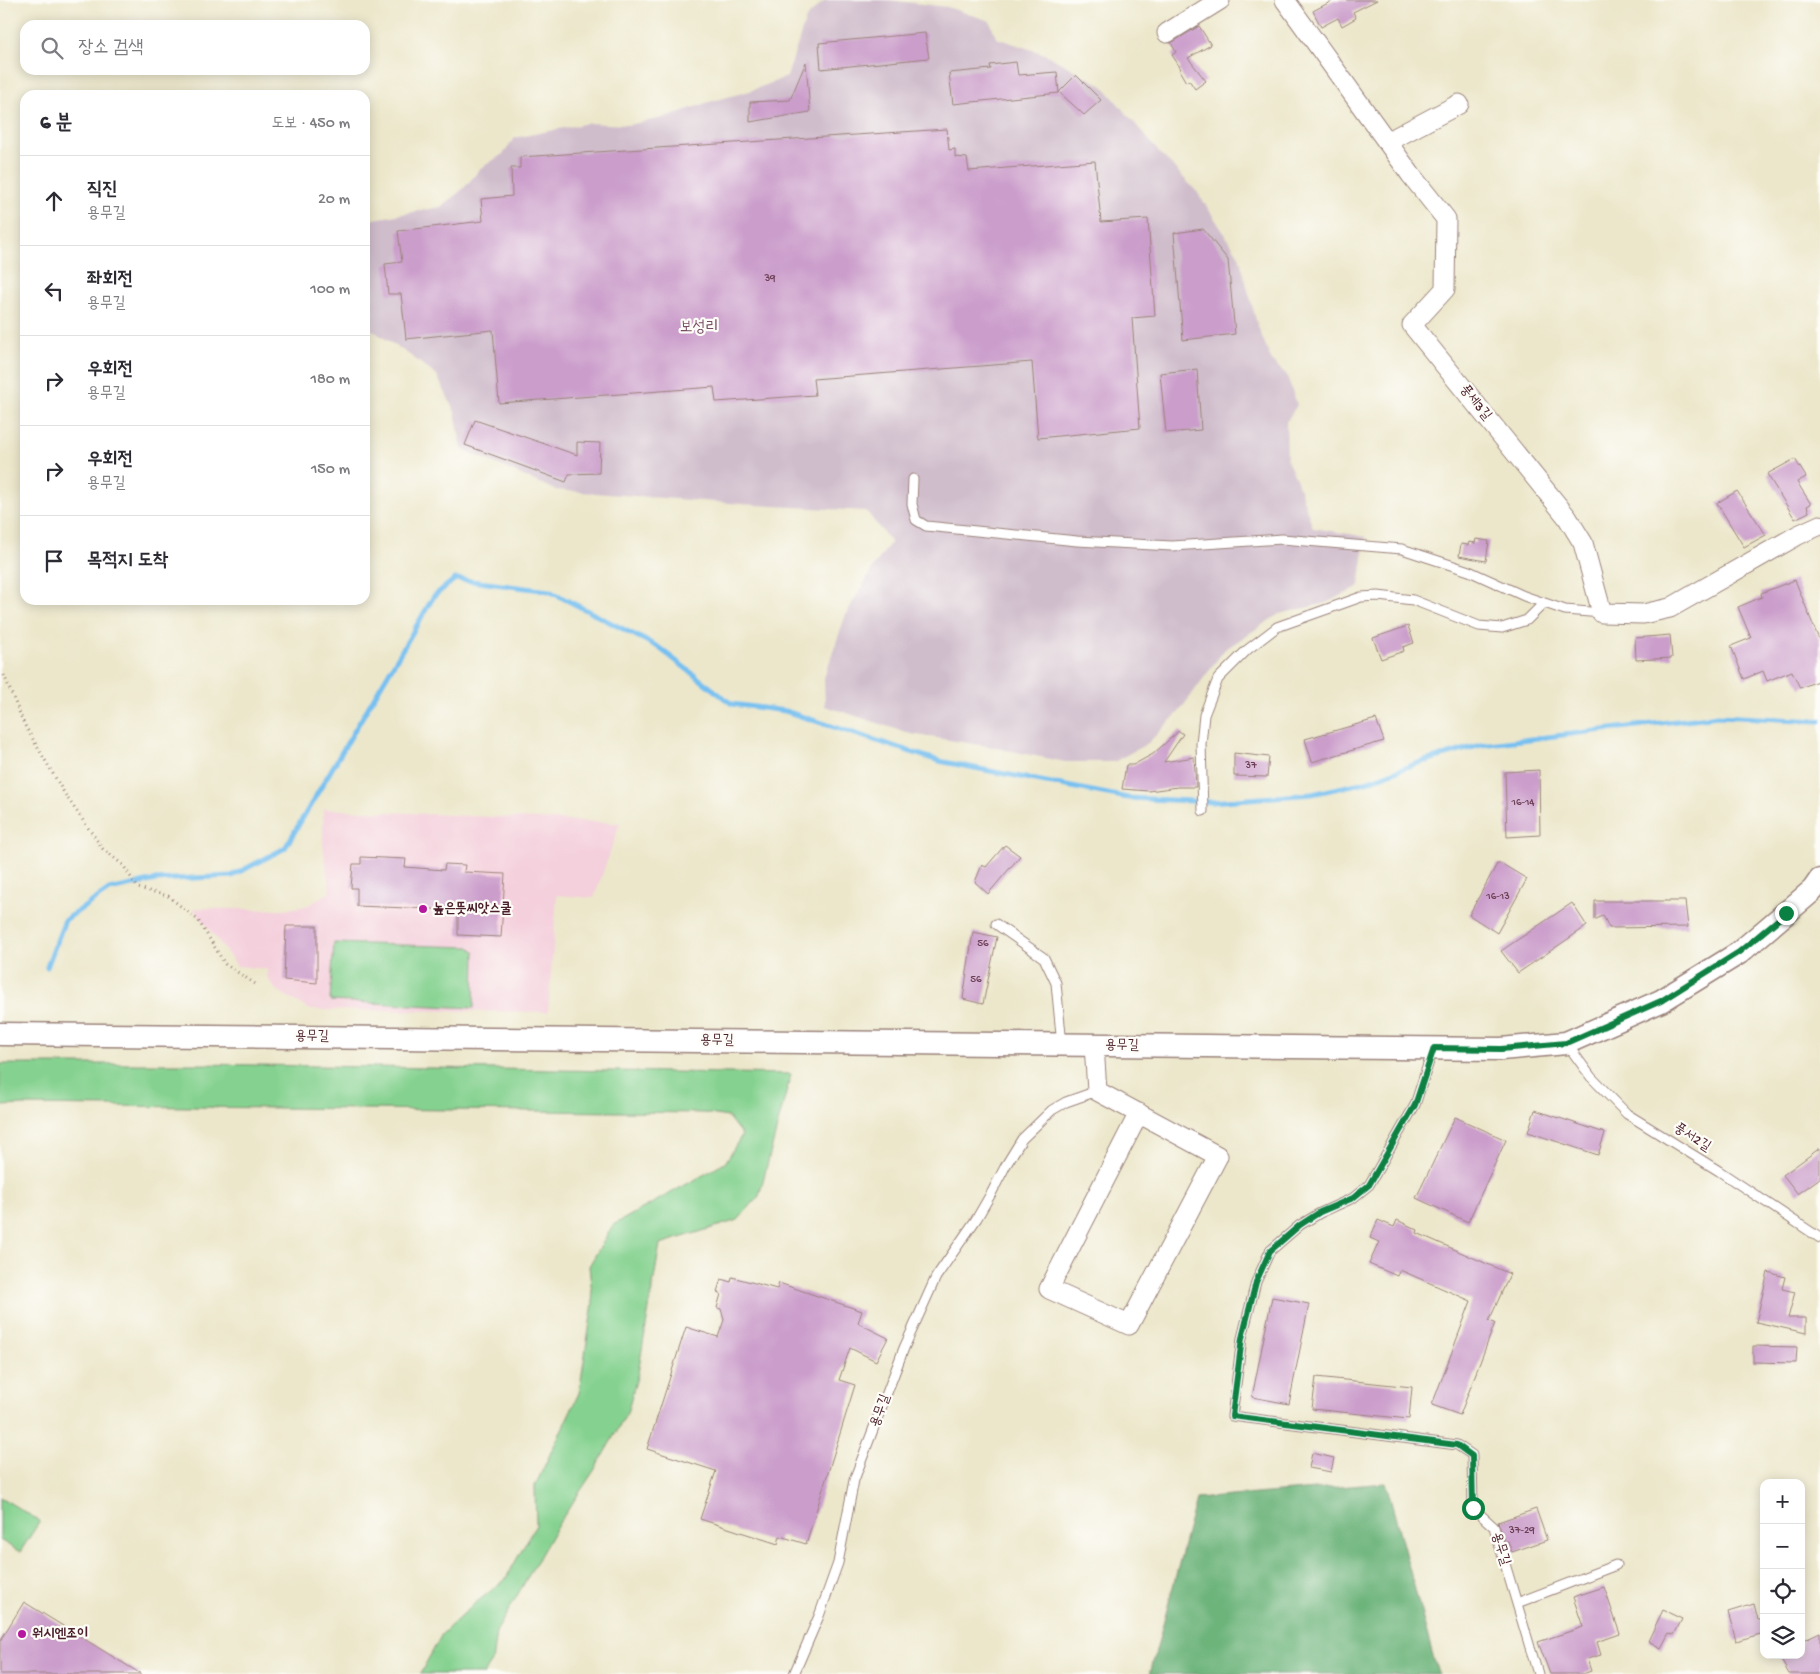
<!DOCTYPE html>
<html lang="ko">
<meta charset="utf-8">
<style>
body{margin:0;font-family:"Gochi Hand","Poor Story",sans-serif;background:#f7f7f7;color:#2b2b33}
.controls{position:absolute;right:15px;bottom:15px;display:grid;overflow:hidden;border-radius:10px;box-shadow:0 2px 12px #0003}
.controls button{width:45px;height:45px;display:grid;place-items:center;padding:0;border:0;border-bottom:1px solid #e1e1e2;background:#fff;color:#2b2b33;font:25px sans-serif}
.stop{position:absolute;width:15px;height:15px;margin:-11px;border:4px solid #0b8043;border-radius:50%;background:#fff}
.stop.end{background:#0b8043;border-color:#fff;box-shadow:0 1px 5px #0008}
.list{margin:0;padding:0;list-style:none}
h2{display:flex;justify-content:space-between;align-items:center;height:65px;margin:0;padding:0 20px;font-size:21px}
h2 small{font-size:16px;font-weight:400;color:#7c7c81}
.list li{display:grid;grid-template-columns:32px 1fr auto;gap:15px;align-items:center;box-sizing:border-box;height:90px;padding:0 20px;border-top:1px solid #e1e1e2}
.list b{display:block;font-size:19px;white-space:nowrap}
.list p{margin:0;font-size:16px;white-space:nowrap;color:#7c7c81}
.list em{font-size:16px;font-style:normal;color:#7c7c81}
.icon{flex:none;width:28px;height:28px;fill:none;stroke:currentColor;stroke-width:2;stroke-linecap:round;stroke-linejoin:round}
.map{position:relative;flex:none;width:1820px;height:1674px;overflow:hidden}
.search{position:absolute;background:#fff;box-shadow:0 2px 12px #0003;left:20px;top:20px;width:350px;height:55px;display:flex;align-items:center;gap:12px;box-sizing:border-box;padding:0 18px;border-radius:15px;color:#7c7c81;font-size:19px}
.panel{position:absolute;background:#fff;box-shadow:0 2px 12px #0003;left:20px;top:90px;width:350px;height:515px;border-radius:15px}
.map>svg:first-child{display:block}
.built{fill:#f4cfdc}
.industrial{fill:#d0bdcc}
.green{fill:#85d290;stroke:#68785e}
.forest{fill:#6cb47a;stroke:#5b6a52}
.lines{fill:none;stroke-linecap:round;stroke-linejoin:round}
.stream{stroke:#77c0f0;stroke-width:5}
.building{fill:#cb9dcb}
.service-casing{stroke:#9b837b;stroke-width:11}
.minor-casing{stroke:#9b837b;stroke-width:21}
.tertiary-casing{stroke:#9b837b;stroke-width:25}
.path{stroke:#9b837b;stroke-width:3;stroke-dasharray:1 4;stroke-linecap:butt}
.service{stroke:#fff;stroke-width:9}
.minor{stroke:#fff;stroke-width:19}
.tertiary{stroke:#fff;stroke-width:22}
.route{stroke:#0b8043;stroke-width:6}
.poi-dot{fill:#b5179e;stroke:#fdfcf7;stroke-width:2}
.labels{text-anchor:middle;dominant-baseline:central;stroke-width:4.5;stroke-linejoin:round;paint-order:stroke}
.number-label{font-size:11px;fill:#6a3e53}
.street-label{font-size:14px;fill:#4a1f2b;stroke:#fdfcf7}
.poi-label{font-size:14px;font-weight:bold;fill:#4a1f2b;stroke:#fdfcf7;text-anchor:start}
.quarter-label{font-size:16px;fill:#774b63;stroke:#fdfcf7}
</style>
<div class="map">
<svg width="1820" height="1674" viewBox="0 0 1820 1674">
<rect width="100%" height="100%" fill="#fdfcf7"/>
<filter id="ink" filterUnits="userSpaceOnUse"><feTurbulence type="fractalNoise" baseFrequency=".02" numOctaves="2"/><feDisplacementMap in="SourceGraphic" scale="10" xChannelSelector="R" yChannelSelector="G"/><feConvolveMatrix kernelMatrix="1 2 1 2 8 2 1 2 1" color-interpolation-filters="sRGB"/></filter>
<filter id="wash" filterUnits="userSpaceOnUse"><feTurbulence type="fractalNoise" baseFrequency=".0096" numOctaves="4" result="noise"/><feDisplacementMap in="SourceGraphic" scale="20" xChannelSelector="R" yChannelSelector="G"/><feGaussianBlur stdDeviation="1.12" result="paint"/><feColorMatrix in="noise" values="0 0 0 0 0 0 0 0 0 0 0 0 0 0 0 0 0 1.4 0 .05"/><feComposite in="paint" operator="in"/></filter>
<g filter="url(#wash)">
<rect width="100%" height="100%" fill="#ece7cb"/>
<!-- built -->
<path class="built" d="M323 809 620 823 594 898 557 895 548 1012 310 1010 275 989 267 977V969L237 966 193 908 283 910 309 905 330 892 323 845Z"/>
<!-- industrial -->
<path class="industrial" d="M825 0H888L947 7 990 21 996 38 1045 54 1103 86 1159 152 1198 193 1239 256 1257 324 1272 362 1286 374 1297 405 1286 422 1287 460 1297 481 1313 528 1366 537 1359 587 1326 603 1279 614 1224 650 1179 712 1148 743 1114 762H1065L987 746 911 734 825 706 824 678 846 614 872 569 891 542 866 511 756 505 555 490 462 449 455 412 437 376 411 356 365 325V222L369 220 441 207 464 188 481 168 503 154 515 138 588 123 628 125 663 118 709 102 750 91 787 77 806 18Z"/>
<!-- green -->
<path class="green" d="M334 943 470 947 475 952 474 1008 330 1001Z
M0 1064H197L791 1074 759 1196 738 1220 660 1244 638 1373 627 1413 595 1469 559 1523 496 1632 492 1662 484 1674H420L442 1634 474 1604 505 1580 536 1525 535 1486 579 1393 593 1303 589 1266 613 1225 725 1163 742 1135 728 1117 703 1113 24 1105 0 1106Z
M0 1497 40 1521 20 1552 0 1540Z"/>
<!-- forest -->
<path class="forest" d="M1386 1483 1438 1674H1150L1196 1499Z"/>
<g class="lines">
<!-- stream -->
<path class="stream" d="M47 967 65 920 109 890 156 880 232 876 285 848 434 596 455 579 549 591 658 647 732 704 785 711 939 761 1128 798 1212 802 1312 794 1366 782 1418 763 1481 745 1718 716 1820 721"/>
</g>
<g id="blocks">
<!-- building -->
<path class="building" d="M1334 0H1377L1353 12 1356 18 1342 26 1338 18 1321 27 1313 11Z
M1199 26 1211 45 1188 58 1206 81 1195 89 1189 80 1186 82 1179 70 1181 69 1172 55 1176 52 1171 43Z
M925 33 929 58 821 69 819 43Z
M806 62 810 112 750 122V102L790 100Z
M1016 62 1018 75 1057 72 1059 93 953 104 949 73 991 69 990 65Z
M1076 75 1101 100 1084 115 1059 92Z
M947 129 949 150 955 149V157L967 158 969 171 1095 161 1101 222 1148 219 1155 316 1132 318 1140 428 1038 438 1032 362 813 379 815 395 716 402 714 387 499 403 493 330 406 339 401 294H388L385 264 402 262 398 231 483 221 481 199 512 196 511 168H520V157Z
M1203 229 1228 260 1235 334 1183 340 1174 233Z
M1197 369 1201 430 1166 433 1160 373Z
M475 420 577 455V442L600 443 599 473 569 474 566 482 465 445Z
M1795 459 1806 477 1797 482 1811 504 1807 506 1809 512 1795 519 1767 474Z
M1737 491 1766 535 1744 547 1717 503Z
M1476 539 1489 541 1486 561 1459 556 1461 544 1468 545 1469 542 1475 543Z
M1795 580 1820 642V680L1800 688 1792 671 1767 681 1763 671 1744 679 1731 646 1751 638 1738 607 1762 597 1761 593Z
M1408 626 1414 643 1403 647 1404 651 1381 659 1373 638Z
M1670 635 1672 658 1636 660 1635 638Z
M1376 719 1384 741 1312 762 1305 739Z
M1179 731 1183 734 1164 762 1194 757 1196 787H1178L1149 791 1122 789 1126 765H1133L1153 754Z
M1234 753 1269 757 1267 777 1234 776Z
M1539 770 1540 835 1507 837 1505 772Z
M1005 845 1020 856 988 894 975 882 982 865 986 867Z
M361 857 406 859 405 867 444 870 445 864 465 865 464 872 505 874 501 937 458 935V910L357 906V888H351L353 864H361Z
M1497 864H1502L1527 879 1497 933 1469 915Z
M1595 901H1685L1688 927 1609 928 1603 915 1595 920Z
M1572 903 1587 926 1518 973 1501 951Z
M286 926H317V983L284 980Z
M973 932 997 937 983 1004 963 999Z
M1535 1110 1605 1133 1598 1155 1528 1132Z
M1455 1117 1506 1140 1468 1222 1416 1198Z
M1820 1148V1178L1798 1194 1783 1175Z
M1378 1220 1394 1227 1397 1220 1418 1230 1417 1233 1510 1274 1489 1321 1495 1323 1460 1415 1432 1405 1471 1301 1400 1270 1397 1276 1369 1264 1379 1242 1370 1238Z
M1768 1272 1785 1277 1782 1289 1795 1292 1788 1318H1806V1333L1756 1322Z
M732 1277 777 1289 779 1283 862 1311 858 1323 888 1338 876 1361 850 1348 839 1380 855 1385 806 1544 780 1536 778 1544 700 1519 716 1471 647 1449 686 1327 718 1337 724 1320 721 1309 717 1308 721 1294 717 1292 721 1279 731 1282Z
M1272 1297 1309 1304 1289 1404 1252 1397Z
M1753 1346 1797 1347 1796 1363 1753 1362Z
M1316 1377 1412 1387 1409 1419 1312 1409Z
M1312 1453 1334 1458 1331 1472 1309 1468Z
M1536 1509 1547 1540 1512 1552 1508 1541 1505 1542 1498 1522Z
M1604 1587 1620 1634 1597 1642 1601 1655 1587 1659 1591 1671 1583 1674H1550L1538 1642 1583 1627 1573 1597Z
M24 1602 141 1674H0V1641Z
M1754 1604 1758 1620H1764V1633L1736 1641 1728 1612Z
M1663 1610 1682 1619 1674 1635 1669 1633 1661 1648 1648 1641Z
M1820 1632V1674H1789L1778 1655H1801V1641Z"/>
</g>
</g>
<g filter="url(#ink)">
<use href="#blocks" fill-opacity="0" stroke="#9b837b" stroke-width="1"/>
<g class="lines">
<defs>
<path id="service" d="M913 479 912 504 916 520 926 526 1077 541 1172 546 1282 539 1402 549 1469 571 1524 596 1565 610 1602 613
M1203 811 1201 744 1204 715 1218 679 1247 650 1277 627 1361 597 1378 596 1413 600 1479 626 1502 628 1527 620 1544 603
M996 924 1044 958 1056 983 1062 1045
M1567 1044 1591 1077 1627 1114 1719 1171 1820 1238
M1433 1049 1415 1105 1369 1185 1353 1198 1320 1213 1300 1225 1270 1251 1256 1282 1242 1338 1232 1416 1457 1445 1472 1455 1473 1508 1494 1527 1538 1674
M1517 1603 1616 1565
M794 1674 819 1616 838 1563 854 1480 904 1348 936 1277 977 1218 992 1192 1006 1165 1022 1139 1052 1110 1066 1102 1097 1091"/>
<path id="minor" d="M1285 0 1411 175 1446 219 1445 289 1412 325 1567 517 1583 543 1602 613 1643 614 1670 608 1798 535 1820 525
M1167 33 1220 0
M1387 142 1459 104
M1094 1045 1097 1091 1218 1156 1129 1325 1049 1289 1139 1113"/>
<path id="tertiary" d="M0 1034 1501 1049 1566 1043 1661 1001 1739 953 1813 890 1820 880"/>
</defs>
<!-- service casing -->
<use href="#service" class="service-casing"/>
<!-- minor casing -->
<use href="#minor" class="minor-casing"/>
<!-- tertiary casing -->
<use href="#tertiary" class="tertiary-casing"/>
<!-- path -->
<path class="path" d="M4 675 24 724 66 796 103 849 123 865 138 888 168 896 198 920 225 964 257 985"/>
<!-- service -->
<use href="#service" class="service"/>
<!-- minor -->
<use href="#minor" class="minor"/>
<!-- tertiary -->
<use href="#tertiary" class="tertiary"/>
</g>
</g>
<g class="lines" filter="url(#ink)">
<!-- route -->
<path class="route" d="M1473 1508 1472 1456 1457 1445 1232 1416 1242 1338 1256 1282 1270 1251 1300 1225 1320 1212 1353 1198 1369 1185 1415 1105 1434 1048 1501 1049 1566 1043 1661 1001 1739 952 1786 913"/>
</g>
<!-- markers -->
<g class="poi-dot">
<circle cx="423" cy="909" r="5"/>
<circle cx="22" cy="1634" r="5"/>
</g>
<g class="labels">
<!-- number labels -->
<g class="number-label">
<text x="770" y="279">39</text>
<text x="1251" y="766">37</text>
<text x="1523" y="803">16-14</text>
<text x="1498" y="897">16-13</text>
<text x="983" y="944">56</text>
<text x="976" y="980">56</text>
<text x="1522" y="1531">37-29</text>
</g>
<!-- street labels -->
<g class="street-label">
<text transform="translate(1475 403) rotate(51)">풍세3길</text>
<text transform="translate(312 1037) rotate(1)">용무길</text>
<text transform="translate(717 1041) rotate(1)">용무길</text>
<text transform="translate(1122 1046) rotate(1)">용무길</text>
<text transform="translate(1692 1138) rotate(32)">풍서2길</text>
<text transform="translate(881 1411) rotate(-70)">용무길</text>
<text transform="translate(1500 1549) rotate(72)">용무길</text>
</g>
<!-- poi labels -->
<g class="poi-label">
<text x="433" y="909">높은뜻씨앗스쿨</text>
<text x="32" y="1634">워시엔조이</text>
</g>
<!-- quarter labels -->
<g class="quarter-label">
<text x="699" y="328">보성리</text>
</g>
</g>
</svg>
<div class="controls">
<button>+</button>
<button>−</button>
<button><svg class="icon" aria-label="locate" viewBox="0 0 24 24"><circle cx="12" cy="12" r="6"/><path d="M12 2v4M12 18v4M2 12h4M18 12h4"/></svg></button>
<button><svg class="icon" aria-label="layers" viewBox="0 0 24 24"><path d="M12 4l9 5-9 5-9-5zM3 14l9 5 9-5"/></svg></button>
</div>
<div class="stop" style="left:1473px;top:1508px"></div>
<div class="stop end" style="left:1786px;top:913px"></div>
<div class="search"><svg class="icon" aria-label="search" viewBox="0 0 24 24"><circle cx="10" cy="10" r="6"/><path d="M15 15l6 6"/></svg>장소 검색</div>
<section class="panel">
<h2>6 분<small>도보 · 450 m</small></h2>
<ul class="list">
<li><svg class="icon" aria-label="ahead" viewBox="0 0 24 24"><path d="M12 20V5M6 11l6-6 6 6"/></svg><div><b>직진</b><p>용무길</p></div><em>20 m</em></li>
<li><svg class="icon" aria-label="left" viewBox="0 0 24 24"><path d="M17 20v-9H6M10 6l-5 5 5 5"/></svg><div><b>좌회전</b><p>용무길</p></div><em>100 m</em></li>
<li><svg class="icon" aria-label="right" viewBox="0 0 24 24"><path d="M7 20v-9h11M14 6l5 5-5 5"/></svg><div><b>우회전</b><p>용무길</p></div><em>180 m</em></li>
<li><svg class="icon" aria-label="right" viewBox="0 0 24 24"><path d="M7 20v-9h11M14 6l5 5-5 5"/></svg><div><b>우회전</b><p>용무길</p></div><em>150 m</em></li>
<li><svg class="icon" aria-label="arrive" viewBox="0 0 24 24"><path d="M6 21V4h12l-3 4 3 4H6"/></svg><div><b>목적지 도착</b></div></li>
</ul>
</section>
</div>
